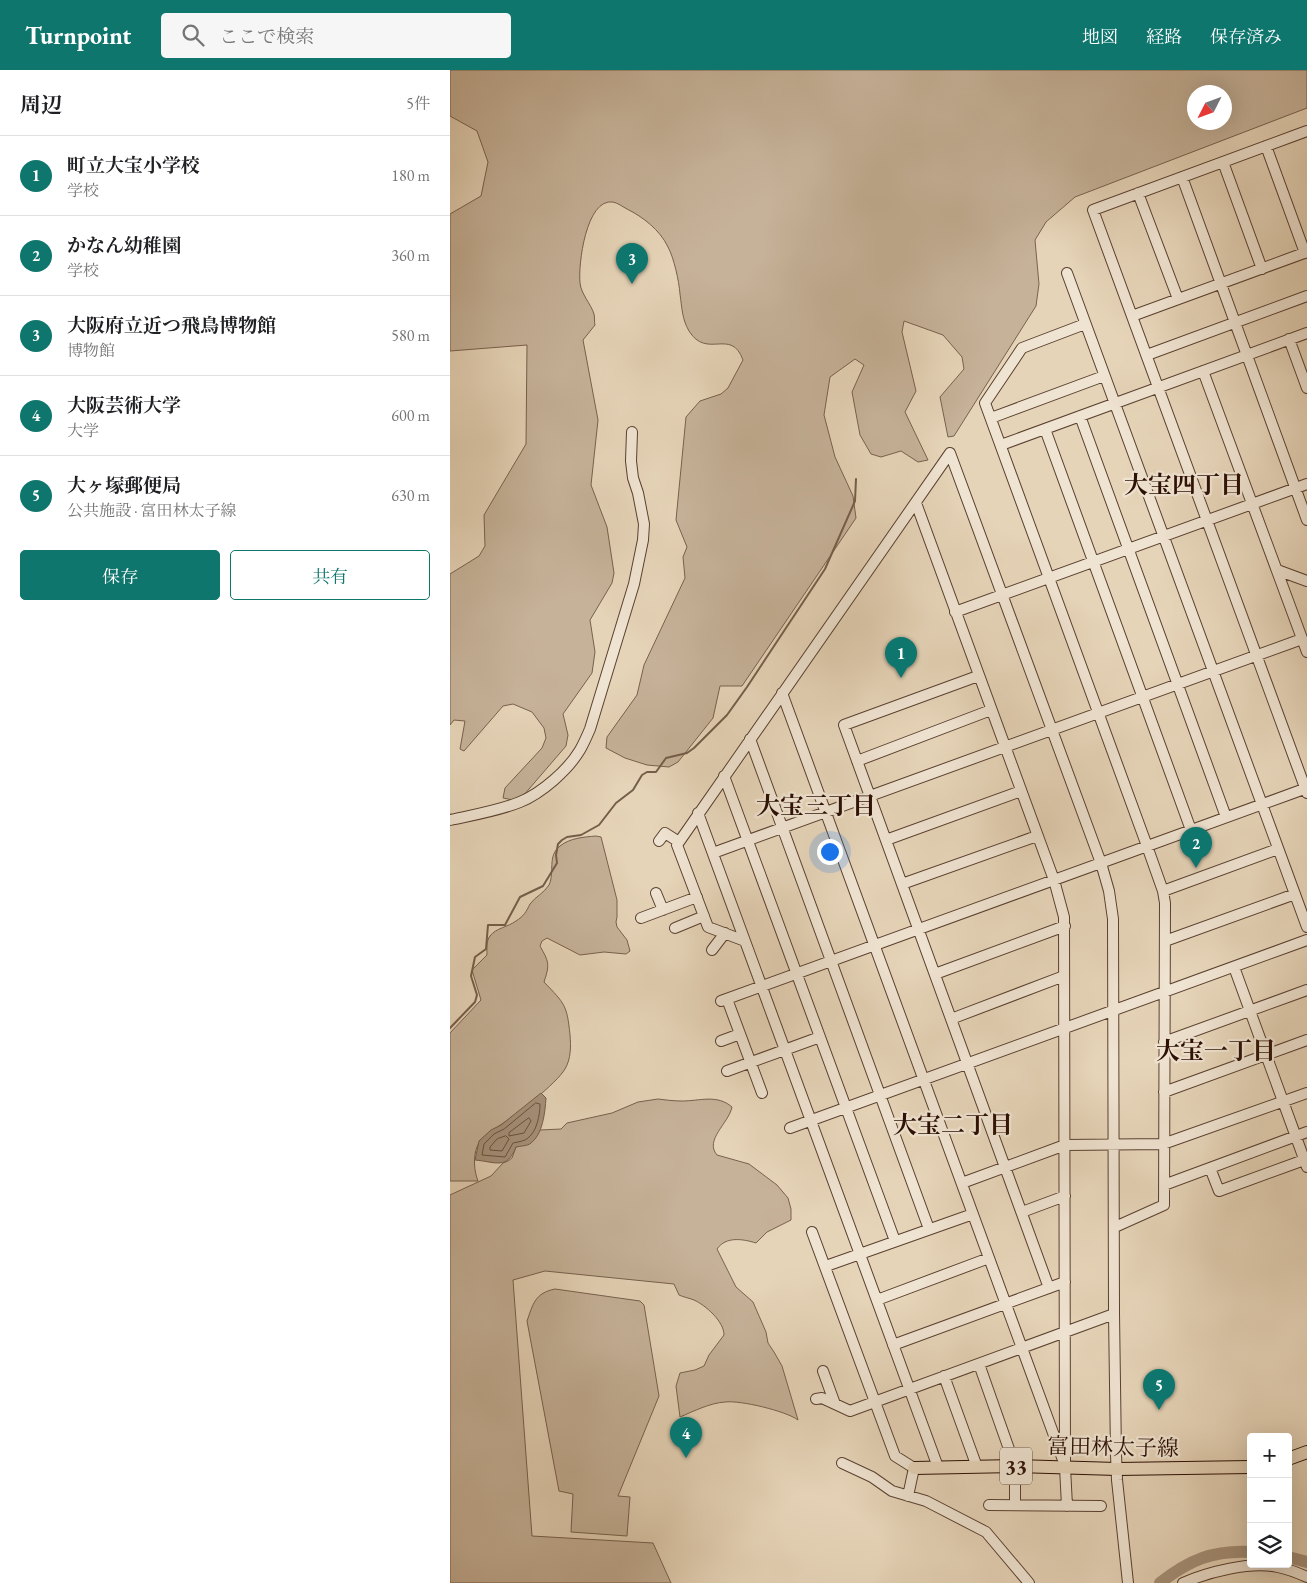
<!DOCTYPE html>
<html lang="ja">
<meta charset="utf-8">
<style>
body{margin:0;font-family:"EB Garamond","Noto Serif JP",serif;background:#f6f6f6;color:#202124}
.controls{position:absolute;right:15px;bottom:15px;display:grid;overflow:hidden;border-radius:5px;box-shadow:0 5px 20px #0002}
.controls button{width:45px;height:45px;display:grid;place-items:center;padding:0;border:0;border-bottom:1px solid #e0e0e0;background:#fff;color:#202124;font:25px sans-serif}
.compass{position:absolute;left:737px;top:15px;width:45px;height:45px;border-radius:50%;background:#fff;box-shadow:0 5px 20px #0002;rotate:228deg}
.you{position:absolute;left:379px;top:781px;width:18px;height:18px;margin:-12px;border:4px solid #fff;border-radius:50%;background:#1a73e8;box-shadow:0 0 0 8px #1a73e833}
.badge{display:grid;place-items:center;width:32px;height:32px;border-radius:50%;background:#0f766e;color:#fff;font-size:16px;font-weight:700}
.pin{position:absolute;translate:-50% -41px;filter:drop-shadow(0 1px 2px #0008)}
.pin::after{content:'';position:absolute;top:26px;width:18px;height:15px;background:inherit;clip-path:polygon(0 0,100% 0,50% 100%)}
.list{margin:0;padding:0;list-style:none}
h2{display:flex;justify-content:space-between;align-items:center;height:65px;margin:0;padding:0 20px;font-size:21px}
h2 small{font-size:16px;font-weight:400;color:#757577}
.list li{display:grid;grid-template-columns:32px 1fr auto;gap:15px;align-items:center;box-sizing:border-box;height:80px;padding:0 20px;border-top:1px solid #e0e0e0}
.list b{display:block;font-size:19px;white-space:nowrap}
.list p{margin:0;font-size:16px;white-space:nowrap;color:#757577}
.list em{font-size:16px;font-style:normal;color:#757577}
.actions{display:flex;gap:10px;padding:15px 20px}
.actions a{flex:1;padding:11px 0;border:1px solid #0f766e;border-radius:5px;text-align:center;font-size:18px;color:#0f766e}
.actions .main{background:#0f766e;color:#fff}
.icon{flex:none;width:28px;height:28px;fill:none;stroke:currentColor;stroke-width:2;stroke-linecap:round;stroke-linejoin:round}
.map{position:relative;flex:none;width:857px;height:1513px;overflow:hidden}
header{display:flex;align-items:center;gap:30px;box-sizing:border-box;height:70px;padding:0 25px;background:#0f766e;color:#fff}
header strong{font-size:24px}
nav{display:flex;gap:28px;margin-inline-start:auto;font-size:18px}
.search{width:350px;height:45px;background:#f6f6f6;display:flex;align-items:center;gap:12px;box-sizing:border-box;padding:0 18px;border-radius:5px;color:#757577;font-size:19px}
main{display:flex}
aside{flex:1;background:#fff}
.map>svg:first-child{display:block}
.green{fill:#c6b299;stroke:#78604e;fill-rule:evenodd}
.water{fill:#a6917a;stroke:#755d4a}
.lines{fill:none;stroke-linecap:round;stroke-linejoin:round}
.shore{stroke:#68503e;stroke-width:1}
.stream{stroke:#755d4a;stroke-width:2}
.river{stroke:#a6917a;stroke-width:12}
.minor-casing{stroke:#5a4030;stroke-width:12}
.major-casing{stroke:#2b0e03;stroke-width:14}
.minor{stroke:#efe3d1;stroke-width:10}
.major{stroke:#e6d4b8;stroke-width:12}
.labels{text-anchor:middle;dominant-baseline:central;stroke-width:4.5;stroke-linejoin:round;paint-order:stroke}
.shield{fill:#efe3d1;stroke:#664e41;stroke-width:1}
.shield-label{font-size:21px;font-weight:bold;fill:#2b0e03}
.street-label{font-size:22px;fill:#2b0e03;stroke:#efe3d1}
.neighbourhood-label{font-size:24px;font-weight:bold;fill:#2b0e03;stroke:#efe3d1}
</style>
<header>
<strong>Turnpoint</strong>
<div class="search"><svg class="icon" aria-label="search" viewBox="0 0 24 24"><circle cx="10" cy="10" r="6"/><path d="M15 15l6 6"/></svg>ここで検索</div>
<nav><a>地図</a><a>経路</a><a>保存済み</a></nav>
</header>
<main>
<aside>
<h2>周辺<small>5件</small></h2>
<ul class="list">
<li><span class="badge">1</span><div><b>町立大宝小学校</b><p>学校</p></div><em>180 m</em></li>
<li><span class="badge">2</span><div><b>かなん幼稚園</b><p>学校</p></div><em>360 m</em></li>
<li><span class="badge">3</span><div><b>大阪府立近つ飛鳥博物館</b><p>博物館</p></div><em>580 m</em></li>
<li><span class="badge">4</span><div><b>大阪芸術大学</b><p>大学</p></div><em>600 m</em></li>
<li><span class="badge">5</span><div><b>大ヶ塚郵便局</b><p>公共施設 · 富田林太子線</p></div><em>630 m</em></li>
</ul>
<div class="actions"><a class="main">保存</a><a>共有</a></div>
</aside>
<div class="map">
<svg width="857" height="1513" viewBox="0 0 857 1513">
<rect width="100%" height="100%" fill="#e6d4b8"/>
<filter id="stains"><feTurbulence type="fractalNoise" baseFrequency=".004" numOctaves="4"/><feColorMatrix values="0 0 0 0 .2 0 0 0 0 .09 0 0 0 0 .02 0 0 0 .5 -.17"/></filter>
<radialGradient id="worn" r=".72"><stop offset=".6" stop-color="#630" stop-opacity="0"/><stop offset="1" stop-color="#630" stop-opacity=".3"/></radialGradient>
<!-- green -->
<path class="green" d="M0 0H857V38L625 127 596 152 585 170 589 214 586 236 504 366 498 367 490 327 514 299 512 287 493 265 454 251 452 262 466 321 455 342 478 390 468 392 451 381 431 387 421 384 410 365 402 322 414 295 405 289 380 307 374 345 385 387 403 426 406 448 292 616H270L263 648 228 692 219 697 197 695 175 688 156 678 157 667 187 625 194 595 235 508 233 487 237 477 226 450 236 347 250 331 271 324 278 318 293 290C281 257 257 290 239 261 232 249 232 238 230 224 229 211 224 188 218 177 210 160 193 147 177 139 173 137 168 133 163 132 136 128 128 195 130 213 131 224 141 234 144 244 145 248 144 252 145 255L133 270 148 350 141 415 157 457 164 503 162 513 140 550 145 582 142 603 113 644 118 665 116 676 73 726 63 730 53 728 55 718 92 678 96 668 94 658 82 642 63 634 53 636 14 681 10 679 15 651 4 650 0 655V504L29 486 35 476 34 445 76 374 77 275 0 281V144L31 126 38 92 27 61 0 46ZM744 22H774V52H744Z
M146 766 151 767 167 830V847L166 852 167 857 177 870 180 881 176 884 154 882 130 885 97 868 92 871 90 876C99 892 100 894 94 912 115 934 117 935 120 965 121 976 121 989 115 999 106 1014 67 1044 52 1054 43 1060 31 1066 27 1077 23 1087 24 1101 28 1111H0V963L31 930 22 900 37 885C37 879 36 871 40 866 46 858 58 857 66 851 74 846 76 842 80 834 85 827 94 823 99 815 105 802 97 786 110 776 120 768 134 767 146 766Z
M208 1029C216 1030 224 1031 232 1031 250 1031 267 1024 282 1037 279 1053 254 1070 267 1085L299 1094 327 1115 338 1128 341 1139V1150L317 1162 306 1173C293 1169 276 1166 267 1179L286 1217 303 1232 316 1262 318 1273 324 1282 332 1296 348 1350C336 1341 290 1330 275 1332 260 1333 244 1341 230 1347L226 1316 230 1303 245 1300 254 1296 259 1285 274 1265C274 1251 255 1235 244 1230 239 1228 233 1227 229 1225L224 1214 95 1201 63 1210 82 1466 203 1473 221 1513H0V1125L41 1106 53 1093 58 1091 62 1088 66 1077 81 1073 90 1060 111 1059 117 1053 162 1043 188 1032Z
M105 1219 190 1231 194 1235 209 1326 168 1426 180 1427 177 1466 121 1462 123 1424 109 1421 77 1251C83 1234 85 1223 105 1219Z"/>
<!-- water -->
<path class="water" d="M91 1023 96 1028C95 1042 93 1064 81 1073 78 1076 70 1076 66 1077 57 1100 46 1092 25 1090L29 1071 41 1060 51 1055Z"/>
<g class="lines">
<!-- shore -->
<path class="shore" d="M86 1033 90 1034C90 1045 87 1061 78 1068 75 1071 68 1072 63 1073L55 1087 32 1085 34 1074 44 1064 54 1059Z
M79 1048 81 1051 74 1063 59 1066V1063Z
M56 1066 59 1069 52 1081 40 1080V1077L47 1069Z"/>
<!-- stream -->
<path class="stream" d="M0 958 25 932 27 925 21 906 25 887 36 879 38 855H55L70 827 93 816 107 793 106 785 108 774 112 770 117 767 131 765 149 755 166 733 183 720 192 705 197 702H206L216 688 237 683 244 678 277 645 297 617 375 499 405 431 406 409"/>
<!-- river -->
<path class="river" d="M838 1487 857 1492
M710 1513C739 1490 763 1480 801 1482"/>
<defs>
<path id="minor" d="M857 61 643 140 857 723
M816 76 855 183
M773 92 812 199
M732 107 857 450
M688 123 728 229
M617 203 857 857
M682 246 857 182
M635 254 572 278 535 333 697 776 713 821 715 833 714 1135 665 1157
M839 269 857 318
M697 285 857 226
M753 301 857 582
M630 346 776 747
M541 348 654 306
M595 359 741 760
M551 375 857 263
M500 383 651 793 659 821 663 849 664 1244 666 1384 667 1410 678 1513
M466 433 604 810 614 847 615 1397 617 1436
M827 500 857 511
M505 542 857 414
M528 606 394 655 599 1218
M332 623 613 1390
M300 669 479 1159
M407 691 541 640
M274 706 445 1171
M248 743 488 1397
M0 750C23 745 48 741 70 732 92 723 118 700 130 680 134 673 137 666 140 659L184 514 193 470 194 454 188 423 183 408 181 391 182 362
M436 770 571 721
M209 771 215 763 229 772
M263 783 852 569
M452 814 587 766
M713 821 828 779
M206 823 213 840
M191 848 247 827
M225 858 254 846
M295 871 258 857 227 775 500 383
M715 871 845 824
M262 880 275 863
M784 897 857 1097
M485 904 615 856
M277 929 312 1023
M271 931 857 718
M501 949 614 906
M271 971 290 964
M714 972 857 920
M277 1001 370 967
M714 1022 857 970
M340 1058 857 870
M760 1098 769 1121 854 1090
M512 1113 615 1075 713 1074 857 1023
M714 1115 857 1062
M572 1142 615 1126
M362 1162 445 1386 464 1398 458 1426
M376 1196 523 1144
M427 1230 539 1188
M443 1275 615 1212
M529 1294 565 1396V1435
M373 1301 385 1334
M494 1306 527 1397
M366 1329 372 1328 400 1341 664 1244
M392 1393 422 1407 442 1421 476 1431 536 1462 579 1513
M539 1435 651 1436
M733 1513C758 1502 801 1491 828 1497 838 1499 848 1503 857 1507"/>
<path id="major" d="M838 1389 857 1382
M464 1398 565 1396 667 1399 801 1397"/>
</defs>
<!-- minor casing -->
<use href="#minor" class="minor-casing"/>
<!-- major casing -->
<use href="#major" class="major-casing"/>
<!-- minor -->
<use href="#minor" class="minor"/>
<!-- major -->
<use href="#major" class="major"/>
</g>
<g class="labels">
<!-- shield labels -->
<rect class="shield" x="550" y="1377.5" width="32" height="37" rx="4"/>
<g class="shield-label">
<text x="566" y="1396">33</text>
</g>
<!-- street labels -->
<g class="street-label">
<text transform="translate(663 1377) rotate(1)">富田林太子線</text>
</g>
<!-- neighbourhood labels -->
<g class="neighbourhood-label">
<text x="734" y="414">大宝四丁目</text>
<text x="366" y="735">大宝三丁目</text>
<text x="766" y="980">大宝一丁目</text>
<text x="503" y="1054">大宝二丁目</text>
</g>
</g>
<rect width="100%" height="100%" filter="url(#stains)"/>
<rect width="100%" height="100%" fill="url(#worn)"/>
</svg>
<div class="controls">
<button>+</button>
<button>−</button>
<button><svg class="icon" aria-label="layers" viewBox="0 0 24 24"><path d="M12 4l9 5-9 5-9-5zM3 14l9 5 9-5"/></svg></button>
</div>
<svg class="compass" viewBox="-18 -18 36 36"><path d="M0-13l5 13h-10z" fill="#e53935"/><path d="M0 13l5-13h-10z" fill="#757577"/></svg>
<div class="you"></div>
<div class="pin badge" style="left:451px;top:608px">1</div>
<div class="pin badge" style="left:746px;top:798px">2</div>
<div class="pin badge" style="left:182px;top:214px">3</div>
<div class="pin badge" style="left:236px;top:1388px">4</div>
<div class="pin badge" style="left:709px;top:1340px">5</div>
</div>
</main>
